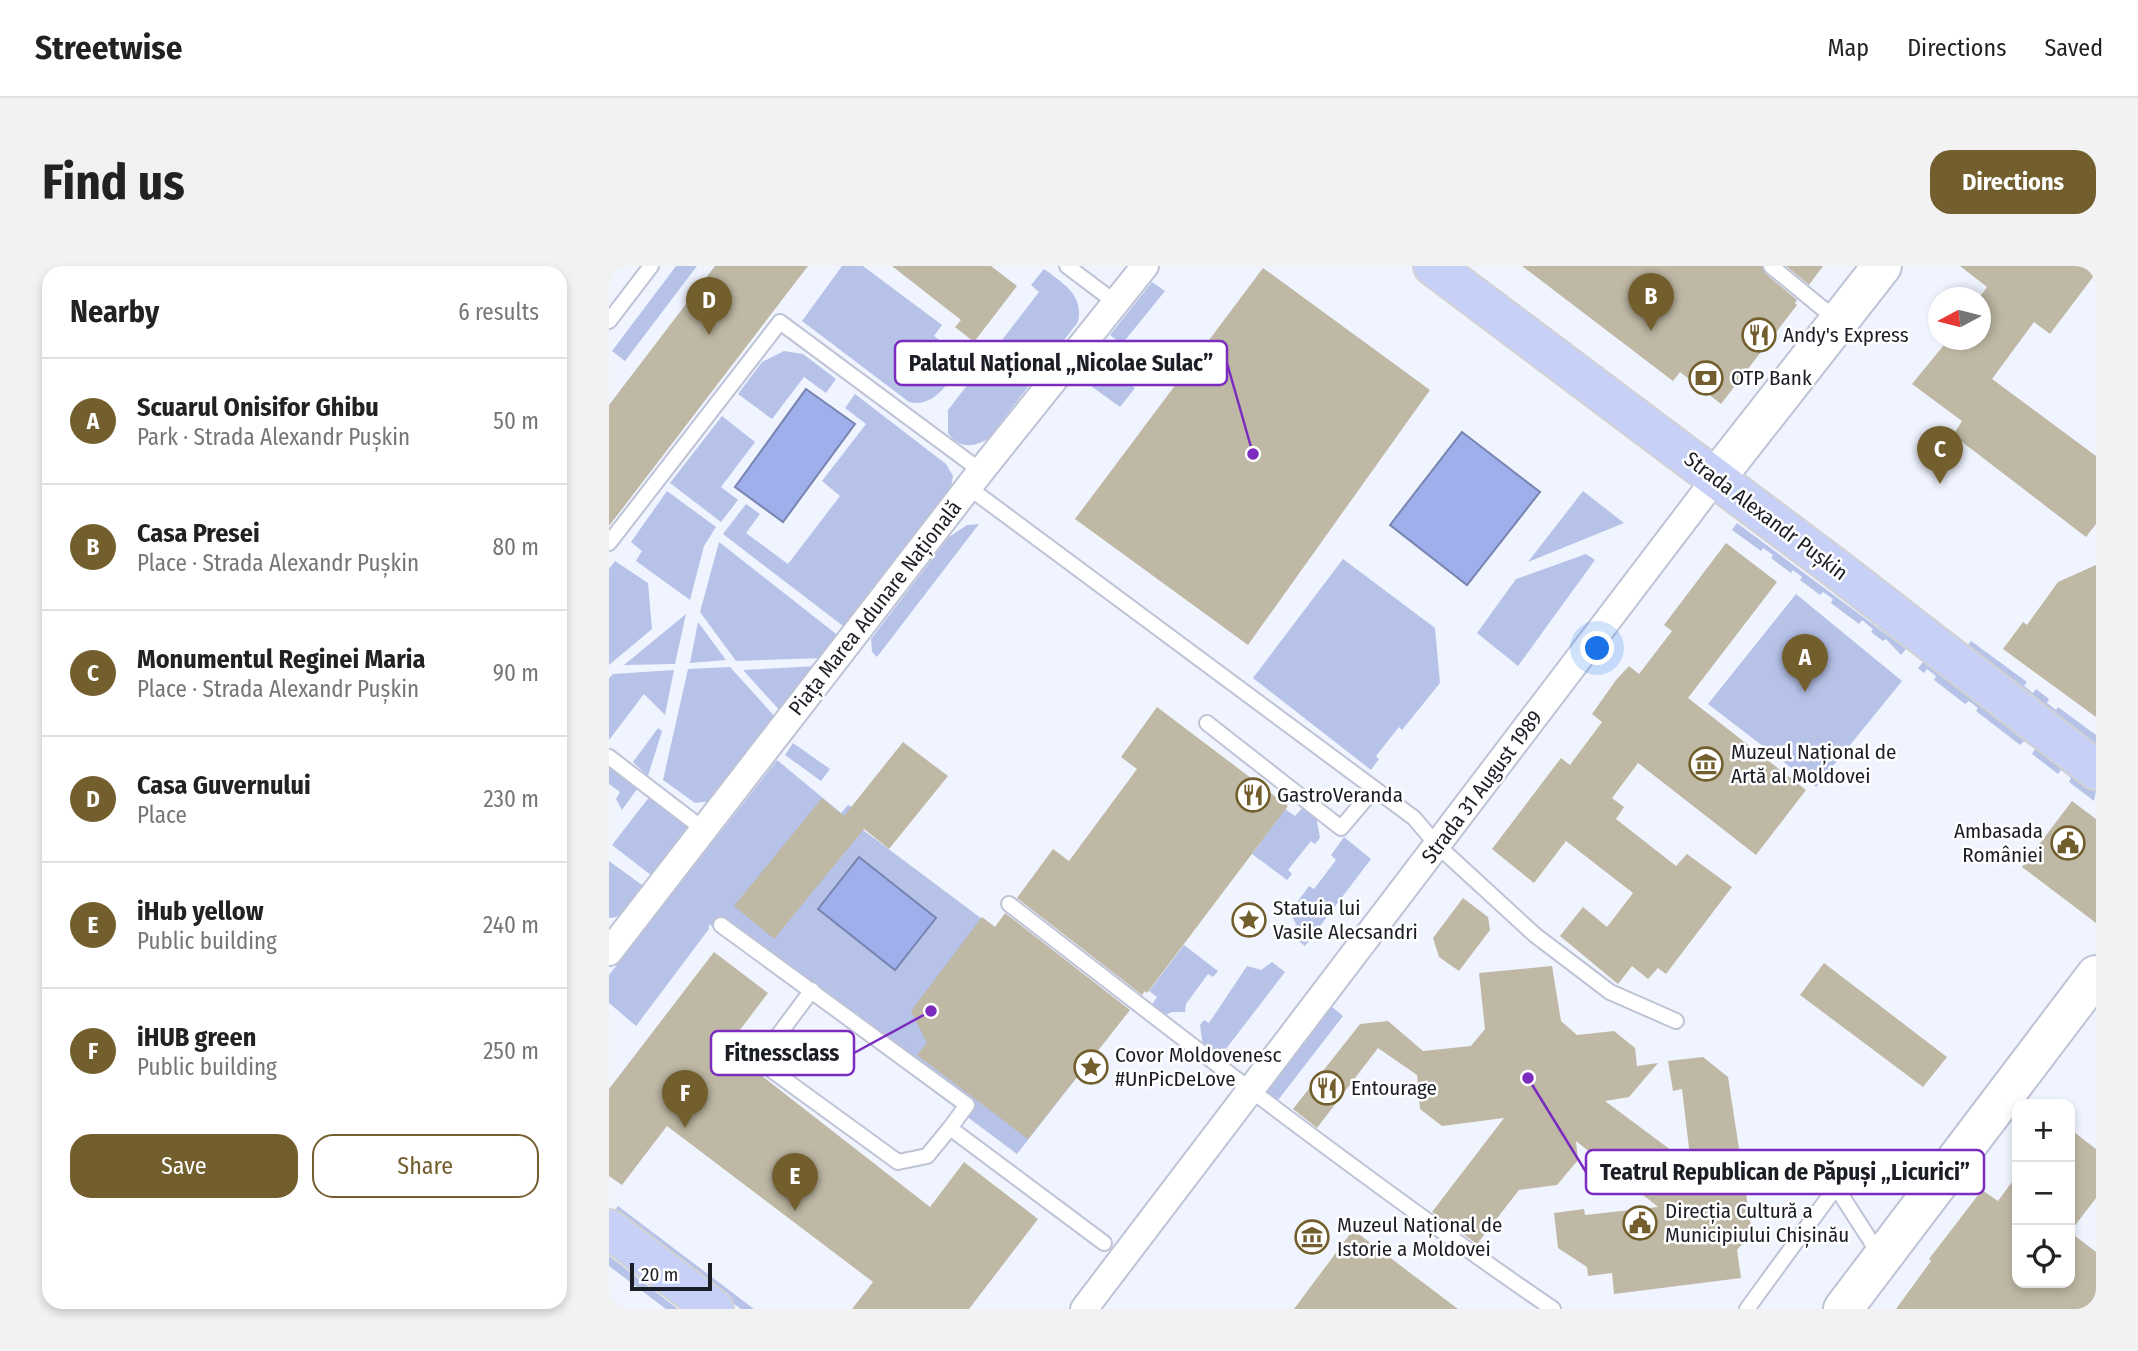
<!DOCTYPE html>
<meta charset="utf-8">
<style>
body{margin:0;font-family:"Fira Sans Condensed",sans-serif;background:#f2f2f2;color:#222}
.controls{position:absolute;right:21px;bottom:21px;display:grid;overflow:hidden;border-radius:14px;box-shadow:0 4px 10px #0003}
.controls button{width:63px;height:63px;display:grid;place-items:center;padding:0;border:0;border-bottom:2px solid #e0e0e0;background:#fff;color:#222;font:35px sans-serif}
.compass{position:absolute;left:1319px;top:21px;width:63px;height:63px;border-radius:50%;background:#fff;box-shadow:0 4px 10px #0003;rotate:263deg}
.scale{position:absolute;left:21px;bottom:18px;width:82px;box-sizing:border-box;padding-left:7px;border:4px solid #1c1e25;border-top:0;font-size:19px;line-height:24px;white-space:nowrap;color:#1c1e25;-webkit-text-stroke:5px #fff;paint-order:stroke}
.you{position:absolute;left:989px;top:383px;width:24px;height:24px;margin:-18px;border:5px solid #fff;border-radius:50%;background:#1a73e8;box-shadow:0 0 0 10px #1a73e833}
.badge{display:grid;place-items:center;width:46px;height:46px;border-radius:50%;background:#735f2e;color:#fff;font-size:23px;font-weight:700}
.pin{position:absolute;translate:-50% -58px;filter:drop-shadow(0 2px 4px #0008)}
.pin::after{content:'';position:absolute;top:37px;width:24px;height:21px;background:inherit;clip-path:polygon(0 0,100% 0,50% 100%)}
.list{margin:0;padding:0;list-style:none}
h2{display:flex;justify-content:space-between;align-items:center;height:91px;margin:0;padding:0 28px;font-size:30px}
h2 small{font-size:23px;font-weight:400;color:#767676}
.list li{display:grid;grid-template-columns:46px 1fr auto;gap:21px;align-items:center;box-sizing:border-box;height:126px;padding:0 28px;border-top:2px solid #e0e0e0}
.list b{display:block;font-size:26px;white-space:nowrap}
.list p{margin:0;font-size:23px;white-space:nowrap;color:#767676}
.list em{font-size:23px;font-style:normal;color:#767676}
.actions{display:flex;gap:14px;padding:21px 28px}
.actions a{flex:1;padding:16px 0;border:2px solid #735f2e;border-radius:21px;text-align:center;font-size:24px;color:#735f2e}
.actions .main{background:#735f2e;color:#fff}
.icon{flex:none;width:38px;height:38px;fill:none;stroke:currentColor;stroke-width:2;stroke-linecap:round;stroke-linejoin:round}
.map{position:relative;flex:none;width:1487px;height:1043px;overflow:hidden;border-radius:21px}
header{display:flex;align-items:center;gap:42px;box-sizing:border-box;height:98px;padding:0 35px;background:#fff;border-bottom:2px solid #e0e0e0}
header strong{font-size:33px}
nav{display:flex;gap:38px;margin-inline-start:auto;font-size:24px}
.intro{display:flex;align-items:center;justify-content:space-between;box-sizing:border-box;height:168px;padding:0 42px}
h1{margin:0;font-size:49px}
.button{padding:18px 32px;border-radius:21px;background:#735f2e;color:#fff;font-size:24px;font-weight:700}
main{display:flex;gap:42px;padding:0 42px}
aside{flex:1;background:#fff;border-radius:21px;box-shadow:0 4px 10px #0003}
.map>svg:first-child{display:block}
.green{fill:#b6c2e8}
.water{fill:#9eafec;stroke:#7784b0;stroke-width:2}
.building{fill:#bfb8a5}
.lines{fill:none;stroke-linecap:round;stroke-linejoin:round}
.lane-casing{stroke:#bec3d6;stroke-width:18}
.street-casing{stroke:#bec3d6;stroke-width:30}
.secondary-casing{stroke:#bec3d6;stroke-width:42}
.primary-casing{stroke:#d2d2d3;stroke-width:42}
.lane{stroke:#fff;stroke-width:14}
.street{stroke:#fff;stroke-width:26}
.secondary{stroke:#fff;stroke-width:38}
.primary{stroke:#c7d1f8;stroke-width:38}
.labels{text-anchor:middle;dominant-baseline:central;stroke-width:5;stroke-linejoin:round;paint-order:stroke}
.poi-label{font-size:21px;fill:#1c1e25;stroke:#fff;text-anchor:start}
.street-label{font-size:21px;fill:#1c1e25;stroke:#fff}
.leader{fill:none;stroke:#7b2cbf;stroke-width:2.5}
.callout-dot{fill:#7b2cbf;stroke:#fff;stroke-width:2.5}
.callout{fill:#fff;stroke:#7b2cbf;stroke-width:2.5}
.callout-label{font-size:23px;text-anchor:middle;font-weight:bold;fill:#1c1e25}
</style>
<header>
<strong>Streetwise</strong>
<nav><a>Map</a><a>Directions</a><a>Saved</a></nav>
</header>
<div class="intro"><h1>Find us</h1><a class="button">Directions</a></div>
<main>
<aside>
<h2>Nearby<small>6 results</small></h2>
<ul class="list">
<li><span class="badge">A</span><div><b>Scuarul Onisifor Ghibu</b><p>Park · Strada Alexandr Pușkin</p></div><em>50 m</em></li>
<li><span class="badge">B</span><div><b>Casa Presei</b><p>Place · Strada Alexandr Pușkin</p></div><em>80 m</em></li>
<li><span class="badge">C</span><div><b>Monumentul Reginei Maria</b><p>Place · Strada Alexandr Pușkin</p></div><em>90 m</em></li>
<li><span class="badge">D</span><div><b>Casa Guvernului</b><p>Place</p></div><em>230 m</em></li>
<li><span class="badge">E</span><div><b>iHub yellow</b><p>Public building</p></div><em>240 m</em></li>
<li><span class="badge">F</span><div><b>iHUB green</b><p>Public building</p></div><em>250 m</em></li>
</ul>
<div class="actions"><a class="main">Save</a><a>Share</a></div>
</aside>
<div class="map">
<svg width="1487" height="1043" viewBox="0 0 1487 1043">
<rect width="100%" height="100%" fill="#f0f4ff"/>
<!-- green -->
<path class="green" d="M67 0H88L16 95 3 85Z
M233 0H254L333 59 325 70 356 93C343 111 327 143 300 136L193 55Z
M435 3C455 18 475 29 469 56L379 173C364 182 349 182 339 167V144L430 26 422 19Z
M543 16 556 25 513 78 501 69Z
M175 85 194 88 227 113 217 127 195 111 163 153 129 128 153 96Z
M486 92 526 122 511 141 471 112Z
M246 128 337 198 344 210 342 222 238 363 114 268 137 238 151 248 137 267 179 298 231 230 213 215 257 158 236 142Z
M113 150 146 176 112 221 129 234 112 256 61 217Z
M58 225 107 261 95 280 81 334 27 295 33 285 22 276Z
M974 225 1015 257 919 296Z
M1128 257 1297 383 1292 389 1277 373 1274 375 1262 366 1264 363 1253 354 1250 358 1222 337 1224 333 1214 326 1211 329 1191 314 1193 311 1184 304 1182 307 1162 292 1164 289 1154 282 1152 285 1123 264Z
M370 258 268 391 263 386 262 373 340 271 358 259Z
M110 276 231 371 215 392 127 395 91 346Z
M977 288 986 294 909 400 868 367 907 313Z
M734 293 826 362 831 417 793 464 790 461 767 490 770 493 762 504 644 412Z
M6 295 39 317 43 363 0 399V303Z
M1187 328 1293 415 1207 521 1099 438Z
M77 348 66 398 15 399Z
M89 356 117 394 81 397Z
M1362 375 1418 416 1415 420 1424 427 1427 423 1440 433 1438 437 1447 444 1449 441 1487 469V480L1357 382Z
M1314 396 1487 525 1485 535 1460 516 1462 512 1452 504 1449 508 1423 488 1426 483 1415 475 1411 479 1367 445 1369 442 1360 435 1356 438 1325 414 1327 410 1318 403 1315 407 1309 402Z
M209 400 173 447 134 404Z
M121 401 168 453 102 535 86 537 54 514 79 403Z
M65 404 56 449 35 428 0 474V412L4 408Z
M49 462 53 465 39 510 24 496Z
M184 477 221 503 212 515 176 489Z
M168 494 232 547 239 539 246 542 254 564 511 756 408 888 100 658V663L27 760 0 737V709Z
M0 496 31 519 13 544 7 533 11 526 0 518Z
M41 530 84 564 47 613 3 579Z
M695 540 707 550 711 572 706 578 702 575 679 604 683 608 678 614 643 588 676 543 686 550Z
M735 571 762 593 696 680 683 670 687 658 681 646 700 620 705 623 727 594 722 589Z
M0 595 37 622C26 634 17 652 0 652Z
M575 679 609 705 604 711 599 708 577 738 576 746H563L554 750 542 740 548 731 540 725Z
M663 696 676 706 610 792 594 780 591 759 595 754 600 757 638 700 652 704Z
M723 741 734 750 666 838 655 830Z
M9 940 145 1043H132L5 946Z
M0 990 69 1043H57L0 1000Z"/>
<!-- water -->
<path class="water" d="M197 123 246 158 174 256 126 221Z
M853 166 931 226 858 319 781 259Z
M250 591 327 652 286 704 209 643Z"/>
<!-- building -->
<path class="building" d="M106 0H199L0 260V139Z
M283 0H382L408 20 365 76 346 61 352 54Z
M913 0H1153L1156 7 1188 34 1186 37 1188 39 1112 138 1071 106 1064 115Z
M1177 0H1214L1200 19Z
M1351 0H1487V7L1441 68 1425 56 1383 113 1487 190V258L1477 271 1344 169 1353 155 1303 118 1339 74H1371L1373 32H1370L1378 21Z
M654 2 821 124 639 379 466 253Z
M1117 277 1168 316 1079 432 1197 524 1147 589 1029 497 1003 532 1015 541 1007 553 1067 600 1078 588 1123 621 1057 708 1049 702 1039 713 1023 700 1009 718 951 670 974 641 998 661 1024 627 957 575 925 617 883 583 952 492 961 499 993 456 983 448 1007 414 1020 400 1030 408 1063 365 1055 359Z
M1487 299V451L1394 383 1414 356 1418 359 1449 316Z
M548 441 679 540 538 727 536 725 533 729 408 632 444 583 460 595 528 503 512 491Z
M294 476 339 510 280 583 255 563 165 673 125 640 213 532 235 550Z
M1463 535 1487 553V657L1413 601Z
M854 632 879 651 881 664 850 705 830 691 824 672Z
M396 647 521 744 419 873 308 789 318 777 302 745 373 651 386 661Z
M105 686 159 727 118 781 144 803 321 941 355 896 429 953 360 1043H243L264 1016 58 860 13 919 0 910V823Z
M1215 697 1338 791 1314 821 1191 729Z
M943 700 952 755 968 769 1005 765 1026 782 1028 800 1049 797 1020 831 996 835 1082 899 1073 823 1064 825 1059 795 1094 791 1119 811 1143 967 1128 984 1132 1012 1005 1028 1003 1007 979 1010 978 1001 949 982 945 947 975 943 976 949 1049 941 967 875 969 894 948 919 910 924 868 978 823 946 895 852 833 860 811 843 808 809 769 782 708 862 684 843 751 758 779 755 814 785 862 780 876 763 870 707Z
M1461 863 1487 883V932L1461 966 1487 986V1043H1287L1322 995 1320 993 1373 924 1389 935 1408 909V1017H1461Z
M744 964 755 972 849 1043H685Z"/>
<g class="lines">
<defs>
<path id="lane" d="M458 0 507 37
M1162 0 1229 55
M0 55 42 0
M359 221 805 552 828 579 926 669 1001 726 1067 755
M0 277 171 56 372 205
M598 457 732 562 765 523
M0 491 94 563
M400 638C579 777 757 915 944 1043
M112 659 358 839 341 862 495 977
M203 724 150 795 289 896 318 890 341 862
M1138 1043 1227 921 1272 991"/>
<path id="street" d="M0 686 372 205 536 0
M475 1043 1107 212"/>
<path id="secondary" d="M1107 212 1273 0
M1234 1043 1487 709"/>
<path id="primary" d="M824 0 1229 304 1487 504
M0 963 105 1043"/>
</defs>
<!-- lane casing -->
<use href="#lane" class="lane-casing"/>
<!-- street casing -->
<use href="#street" class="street-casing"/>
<!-- secondary casing -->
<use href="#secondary" class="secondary-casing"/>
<!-- primary casing -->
<use href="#primary" class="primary-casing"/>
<!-- lane -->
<use href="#lane" class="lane"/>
<!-- street -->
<use href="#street" class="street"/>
<!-- secondary -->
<use href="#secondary" class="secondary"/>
<!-- primary -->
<use href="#primary" class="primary"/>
</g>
<!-- icons -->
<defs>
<symbol id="restaurant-ring" viewBox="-11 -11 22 22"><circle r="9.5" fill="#fff" stroke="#735f2e" stroke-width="1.5"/><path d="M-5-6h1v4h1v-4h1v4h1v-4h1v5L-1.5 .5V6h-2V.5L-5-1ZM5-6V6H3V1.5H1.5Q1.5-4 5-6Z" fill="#735f2e"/></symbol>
<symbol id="bank-ring" viewBox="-11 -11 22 22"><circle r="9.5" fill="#fff" stroke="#735f2e" stroke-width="1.5"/><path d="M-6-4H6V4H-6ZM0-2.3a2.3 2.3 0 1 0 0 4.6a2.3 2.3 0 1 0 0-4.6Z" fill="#735f2e"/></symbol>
<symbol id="museum-ring" viewBox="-11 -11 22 22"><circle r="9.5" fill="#fff" stroke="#735f2e" stroke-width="1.5"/><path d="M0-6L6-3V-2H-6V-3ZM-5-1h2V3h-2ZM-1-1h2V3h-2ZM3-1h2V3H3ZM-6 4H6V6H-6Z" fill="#735f2e"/></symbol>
<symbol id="civic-ring" viewBox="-11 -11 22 22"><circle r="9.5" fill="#fff" stroke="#735f2e" stroke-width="1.5"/><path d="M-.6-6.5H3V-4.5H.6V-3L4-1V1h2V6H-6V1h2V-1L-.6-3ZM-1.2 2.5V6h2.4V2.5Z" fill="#735f2e"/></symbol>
<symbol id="sight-ring" viewBox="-11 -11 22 22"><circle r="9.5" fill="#fff" stroke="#735f2e" stroke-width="1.5"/><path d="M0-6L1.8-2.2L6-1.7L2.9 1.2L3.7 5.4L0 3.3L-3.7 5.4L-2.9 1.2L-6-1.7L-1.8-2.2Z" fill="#735f2e"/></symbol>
</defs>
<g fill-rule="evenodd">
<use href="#restaurant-ring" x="1131" y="50" width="38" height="38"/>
<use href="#bank-ring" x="1078" y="93" width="38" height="38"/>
<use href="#museum-ring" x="1078" y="479" width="38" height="38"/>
<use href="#restaurant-ring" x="625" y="510" width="38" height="38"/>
<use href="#civic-ring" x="1440" y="558" width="38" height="38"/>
<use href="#sight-ring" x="621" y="635" width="38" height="38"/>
<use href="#sight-ring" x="463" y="782" width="38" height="38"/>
<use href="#restaurant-ring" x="699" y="803" width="38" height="38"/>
<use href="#civic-ring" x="1012" y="938" width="38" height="38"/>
<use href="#museum-ring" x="684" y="952" width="38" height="38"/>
</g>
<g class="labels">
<!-- poi labels -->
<g class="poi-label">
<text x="1174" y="69">Andy's Express</text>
<text x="1122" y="112">OTP Bank</text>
<text x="1122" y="486">Muzeul Național de<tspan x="1122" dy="24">Artă al Moldovei</tspan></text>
<text x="668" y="529">GastroVeranda</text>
<text x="1434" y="565" text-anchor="end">Ambasada<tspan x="1434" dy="24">României</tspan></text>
<text x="664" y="642">Statuia lui<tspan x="664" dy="24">Vasile Alecsandri</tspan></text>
<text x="506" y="789">Covor Moldovenesc<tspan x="506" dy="24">#UnPicDeLove</tspan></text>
<text x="742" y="822">Entourage</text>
<text x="1056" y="945">Direcția Cultură a<tspan x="1056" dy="24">Municipiului Chișinău</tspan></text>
<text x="728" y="959">Muzeul Național de<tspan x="728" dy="24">Istorie a Moldovei</tspan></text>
</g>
<!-- street labels -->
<g class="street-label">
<text transform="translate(1157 250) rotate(37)">Strada Alexandr Pușkin</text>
<text transform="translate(266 342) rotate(-52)">Piața Marea Adunare Națională</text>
<text transform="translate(873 521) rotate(-53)">Strada 31 August 1989</text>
</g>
</g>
<!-- callouts -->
<path class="leader" d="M644 188L618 97M322 745L245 787M919 812L977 906"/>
<g class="callout-dot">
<circle cx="644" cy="188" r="7"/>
<circle cx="322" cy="745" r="7"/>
<circle cx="919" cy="812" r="7"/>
</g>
<g class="callout">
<rect x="286" y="75" width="332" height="44" rx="7"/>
<rect x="102" y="765" width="143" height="44" rx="7"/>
<rect x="977" y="884" width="398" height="44" rx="7"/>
</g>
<g class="callout-label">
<text x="452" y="105">Palatul Național „Nicolae Sulac”</text>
<text x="173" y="795">Fitnessclass</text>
<text x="1176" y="914">Teatrul Republican de Păpuși „Licurici”</text>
</g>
</svg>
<div class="controls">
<button>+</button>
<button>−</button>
<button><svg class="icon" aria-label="locate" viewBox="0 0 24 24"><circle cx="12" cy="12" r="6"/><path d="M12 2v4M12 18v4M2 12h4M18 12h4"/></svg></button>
</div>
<svg class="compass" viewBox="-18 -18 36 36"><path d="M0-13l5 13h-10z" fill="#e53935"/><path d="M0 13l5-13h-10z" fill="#767676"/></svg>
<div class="scale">20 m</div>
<div class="you"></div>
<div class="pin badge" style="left:1196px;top:426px">A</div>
<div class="pin badge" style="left:1042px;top:65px">B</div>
<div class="pin badge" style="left:1331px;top:218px">C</div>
<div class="pin badge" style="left:100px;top:69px">D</div>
<div class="pin badge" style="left:186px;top:945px">E</div>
<div class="pin badge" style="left:76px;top:862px">F</div>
</div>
</main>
